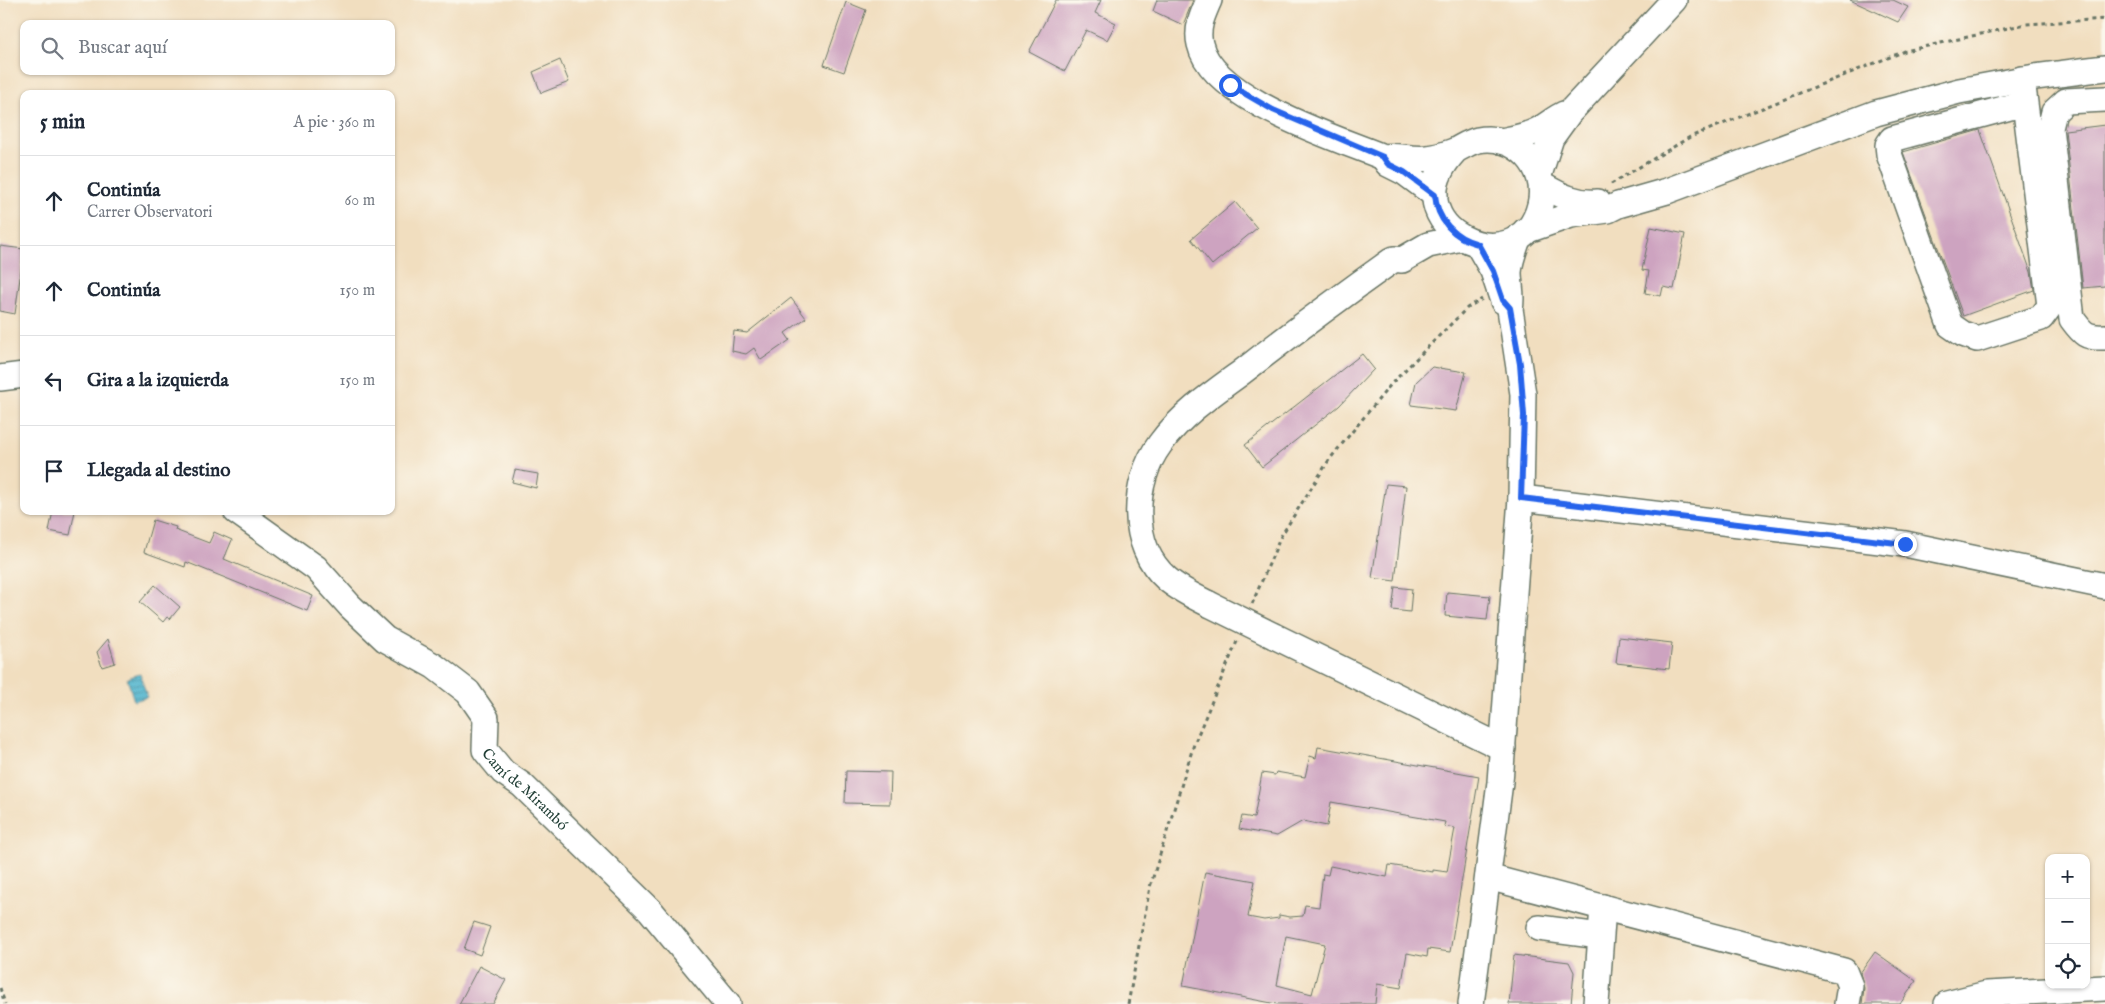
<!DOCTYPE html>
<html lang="es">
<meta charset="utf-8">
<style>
body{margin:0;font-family:"IM FELL English",serif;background:#f2f2f3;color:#1f2937}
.controls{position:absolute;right:15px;bottom:15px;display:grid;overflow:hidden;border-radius:10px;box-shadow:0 1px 4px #0004}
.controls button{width:45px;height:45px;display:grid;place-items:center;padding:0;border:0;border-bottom:1px solid #e0e1e3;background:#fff;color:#1f2937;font:25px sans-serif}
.stop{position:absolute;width:15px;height:15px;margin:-11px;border:4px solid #2563eb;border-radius:50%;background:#fff}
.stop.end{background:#2563eb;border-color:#fff;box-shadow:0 1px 5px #0008}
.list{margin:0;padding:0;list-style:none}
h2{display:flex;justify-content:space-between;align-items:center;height:65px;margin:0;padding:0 20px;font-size:21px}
h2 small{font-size:16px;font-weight:400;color:#747a83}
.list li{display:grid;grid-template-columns:32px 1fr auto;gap:15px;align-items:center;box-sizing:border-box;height:90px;padding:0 20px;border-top:1px solid #e0e1e3}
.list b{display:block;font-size:19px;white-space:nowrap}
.list p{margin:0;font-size:16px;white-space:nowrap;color:#747a83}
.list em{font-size:16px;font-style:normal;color:#747a83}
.icon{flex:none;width:28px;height:28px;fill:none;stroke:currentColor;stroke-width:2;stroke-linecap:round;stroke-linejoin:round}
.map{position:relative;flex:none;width:2105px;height:1004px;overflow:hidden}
.search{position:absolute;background:#fff;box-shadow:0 1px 4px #0004;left:20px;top:20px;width:375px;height:55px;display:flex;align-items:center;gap:12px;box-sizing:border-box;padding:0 18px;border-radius:10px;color:#747a83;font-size:19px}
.panel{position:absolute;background:#fff;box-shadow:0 1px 4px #0004;left:20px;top:90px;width:375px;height:425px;border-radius:10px}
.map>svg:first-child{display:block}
.water{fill:url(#water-rules);stroke:#387982}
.building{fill:#cda3c0;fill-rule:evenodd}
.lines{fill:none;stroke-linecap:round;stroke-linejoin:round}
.minor-casing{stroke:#687565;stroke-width:28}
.path{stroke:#687565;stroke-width:3;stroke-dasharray:4 4;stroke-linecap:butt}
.minor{stroke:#fff;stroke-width:25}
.minor-bridge-casing{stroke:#687565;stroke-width:28;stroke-linecap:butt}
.minor-bridge{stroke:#fff;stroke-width:25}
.route{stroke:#2563eb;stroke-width:6}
.labels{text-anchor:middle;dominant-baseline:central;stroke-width:4;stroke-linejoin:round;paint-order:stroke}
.street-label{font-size:15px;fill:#1f3d34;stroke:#fbf7ec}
</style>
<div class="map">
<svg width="2105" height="1004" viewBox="0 0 2105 1004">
<defs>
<pattern id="water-rules" width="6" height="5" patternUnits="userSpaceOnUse" patternTransform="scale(1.25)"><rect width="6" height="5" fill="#50b5cf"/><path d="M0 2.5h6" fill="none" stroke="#4294a9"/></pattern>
</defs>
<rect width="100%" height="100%" fill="#fbf7ec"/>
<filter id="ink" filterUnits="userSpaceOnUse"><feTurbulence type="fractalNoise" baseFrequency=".02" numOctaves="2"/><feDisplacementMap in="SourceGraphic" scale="10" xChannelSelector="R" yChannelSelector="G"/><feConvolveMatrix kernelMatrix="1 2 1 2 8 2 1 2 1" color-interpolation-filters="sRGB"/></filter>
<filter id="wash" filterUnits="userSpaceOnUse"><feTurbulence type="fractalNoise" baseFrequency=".0096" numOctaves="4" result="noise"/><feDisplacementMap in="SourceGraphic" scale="20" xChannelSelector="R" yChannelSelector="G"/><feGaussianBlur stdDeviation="1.12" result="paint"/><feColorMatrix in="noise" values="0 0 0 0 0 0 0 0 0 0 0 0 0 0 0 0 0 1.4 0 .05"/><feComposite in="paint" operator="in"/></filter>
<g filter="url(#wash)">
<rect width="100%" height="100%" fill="#f1debf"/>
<!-- water -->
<path class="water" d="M140 674 147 697 134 701 127 678Z"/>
<g id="blocks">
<!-- building -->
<path class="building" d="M1056 0H1101L1095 13 1116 23 1107 40 1086 30 1065 71 1029 52Z
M1157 0H1193L1183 25 1153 11Z
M1850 0H1893L1908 7 1898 22Z
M846 2 866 10 844 72 824 65Z
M560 60 569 82 541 93 533 72Z
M2105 125V286L2083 288 2065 130Z
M1980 130 2031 272 2034 290 1963 316 1903 152Z
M1235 202 1257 228 1212 265 1191 239Z
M1651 227 1685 234 1674 289 1663 287 1661 296 1645 293 1649 271 1642 270Z
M0 246 24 249 15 314 0 311Z
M791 298 806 318 785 333 790 340 761 360 754 348 746 354 732 351 734 331 747 333Z
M1362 354 1374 369 1339 406 1262 467 1245 445Z
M1432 367 1466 372 1456 411 1411 405 1416 382Z
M515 470 538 474 536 488 512 482Z
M1386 484 1406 486 1395 581 1372 578Z
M53 511H75L70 535 49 531Z
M153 520 176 527 175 530 209 543 214 532 232 540 224 559 313 596 307 611 186 562 185 567 144 552Z
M155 585 180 607 170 619 167 617 163 622 140 602Z
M1395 587 1412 589 1410 612 1392 610Z
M1447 592 1490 596 1487 620 1445 616Z
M1619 637 1672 643 1669 669 1616 663Z
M108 639 115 663 102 667 97 652Z
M1318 747 1479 776 1450 952 1428 949 1427 957 1407 953 1401 988 1377 984 1375 1004H1277L1183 986 1205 872 1255 881 1248 917 1264 920 1279 918V915L1290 917 1303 916 1305 905 1319 907 1323 874 1328 875 1330 866 1387 877 1389 865 1433 872V870L1447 872 1455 828 1444 826 1445 822 1331 802 1327 826 1303 821 1277 836 1239 829 1242 816 1254 818 1262 773 1275 775 1276 772 1305 777 1310 756 1316 758ZM1286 936 1325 944 1312 994 1277 985Z
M846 771 891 772 890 804 845 803Z
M474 922 490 927 480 955 464 949Z
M1875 952 1916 981 1900 1004H1862L1864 988 1860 973Z
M1514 955 1569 962 1574 972 1571 1004H1509Z
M479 966 506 980 493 1004H459Z"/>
</g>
</g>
<g filter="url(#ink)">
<use href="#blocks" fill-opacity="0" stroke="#687565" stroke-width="1"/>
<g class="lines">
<defs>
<g id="minor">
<path d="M1209 0C1203 14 1196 28 1200 44 1212 99 1334 137 1383 157"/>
<path d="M2022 79 2025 103 2050 306 2041 318 1977 339 1963 334 1950 325 1889 154 1888 145 1892 139 2025 103"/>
<path d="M2105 99 2066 101 2054 112 2050 128 2072 319C2083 334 2086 338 2105 337"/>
<path d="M1501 141C1515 138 1528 136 1540 129 1549 124 1555 118 1564 114"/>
<path d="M1383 157C1398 155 1413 160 1428 158 1437 157 1446 154 1454 151 1462 147 1469 142 1478 140 1516 133 1549 167 1540 205 1520 289 1384 227 1455 151"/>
<path d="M1383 157 1388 164 1404 172 1435 195"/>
<path d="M1539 175 1551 138 1569 113 1674 0"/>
<path d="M1542 185C1561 196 1576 204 1598 202"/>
<path d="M1525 231 1571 215 1608 210 1618 205 1667 191 1876 113 1959 91 2035 77 2105 68"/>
<path d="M1478 245 1493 271 1503 301"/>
<path d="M0 378 24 375"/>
<path d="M1521 498 1905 544 2105 586"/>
<path id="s1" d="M236 511 316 568 350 606 385 639 434 666 468 692 486 718 485 750 503 772 522 785 650 910 728 1004"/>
<path d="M1209 604C1195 597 1180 590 1167 579 1129 546 1132 482 1160 444 1181 415 1213 393 1242 372 1292 333 1342 296 1394 259L1402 260 1428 245 1462 238"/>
<path d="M1274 636 1503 748"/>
<path d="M1488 877 1844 971 1850 986 1847 1004"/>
<path d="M1539 928 1600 936"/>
<path d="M1471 1004 1500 782 1521 498 1523 394 1510 309C1513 296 1509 285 1509 272 1510 259 1515 248 1519 236"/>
<path d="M1596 1004 1603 907"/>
<path d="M1947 1004 1987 994 2105 988"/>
</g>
</defs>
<!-- minor casing -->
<use href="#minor" class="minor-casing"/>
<!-- path -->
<path class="path" d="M1611 184 1690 137 1905 51 2026 24 2105 19
M1252 604 1281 536 1329 460 1392 383 1467 308 1482 299
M0 988 5 1004
M1128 1004 1150 887 1194 744 1238 639"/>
<!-- minor -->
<use href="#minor" class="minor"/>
<defs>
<path id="minor-bridge" d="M1209 604 1274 636"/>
</defs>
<!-- minor-bridge casing -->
<use href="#minor-bridge" class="minor-bridge-casing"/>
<!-- minor-bridge -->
<use href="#minor-bridge" class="minor-bridge"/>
</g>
</g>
<g class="lines" filter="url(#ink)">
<!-- route -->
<path class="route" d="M1230 85 1273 110 1383 157 1388 164 1404 172 1435 195C1437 220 1454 238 1478 244L1493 271 1503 300 1510 308 1520 364 1524 415 1521 498 1905 544"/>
</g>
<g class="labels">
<!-- street labels -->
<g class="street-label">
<text stroke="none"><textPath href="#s1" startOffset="416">Camí de Mirambó</textPath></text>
</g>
</g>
</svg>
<div class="controls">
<button>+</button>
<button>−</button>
<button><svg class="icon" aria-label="locate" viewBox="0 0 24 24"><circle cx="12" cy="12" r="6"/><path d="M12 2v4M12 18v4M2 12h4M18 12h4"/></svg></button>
</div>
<div class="stop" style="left:1230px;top:85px"></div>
<div class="stop end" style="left:1905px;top:544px"></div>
<div class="search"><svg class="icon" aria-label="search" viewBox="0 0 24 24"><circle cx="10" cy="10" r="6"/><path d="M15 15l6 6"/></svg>Buscar aquí</div>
<section class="panel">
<h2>5 min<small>A pie · 360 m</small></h2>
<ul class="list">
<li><svg class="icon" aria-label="ahead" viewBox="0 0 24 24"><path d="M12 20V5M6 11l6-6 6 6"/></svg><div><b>Continúa</b><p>Carrer Observatori</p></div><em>60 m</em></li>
<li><svg class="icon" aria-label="ahead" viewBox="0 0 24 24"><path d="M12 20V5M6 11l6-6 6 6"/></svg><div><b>Continúa</b></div><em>150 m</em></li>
<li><svg class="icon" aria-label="left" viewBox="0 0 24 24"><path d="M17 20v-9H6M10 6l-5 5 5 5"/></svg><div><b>Gira a la izquierda</b></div><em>150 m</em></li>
<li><svg class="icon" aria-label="arrive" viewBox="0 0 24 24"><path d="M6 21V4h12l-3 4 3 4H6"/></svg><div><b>Llegada al destino</b></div></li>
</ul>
</section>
</div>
